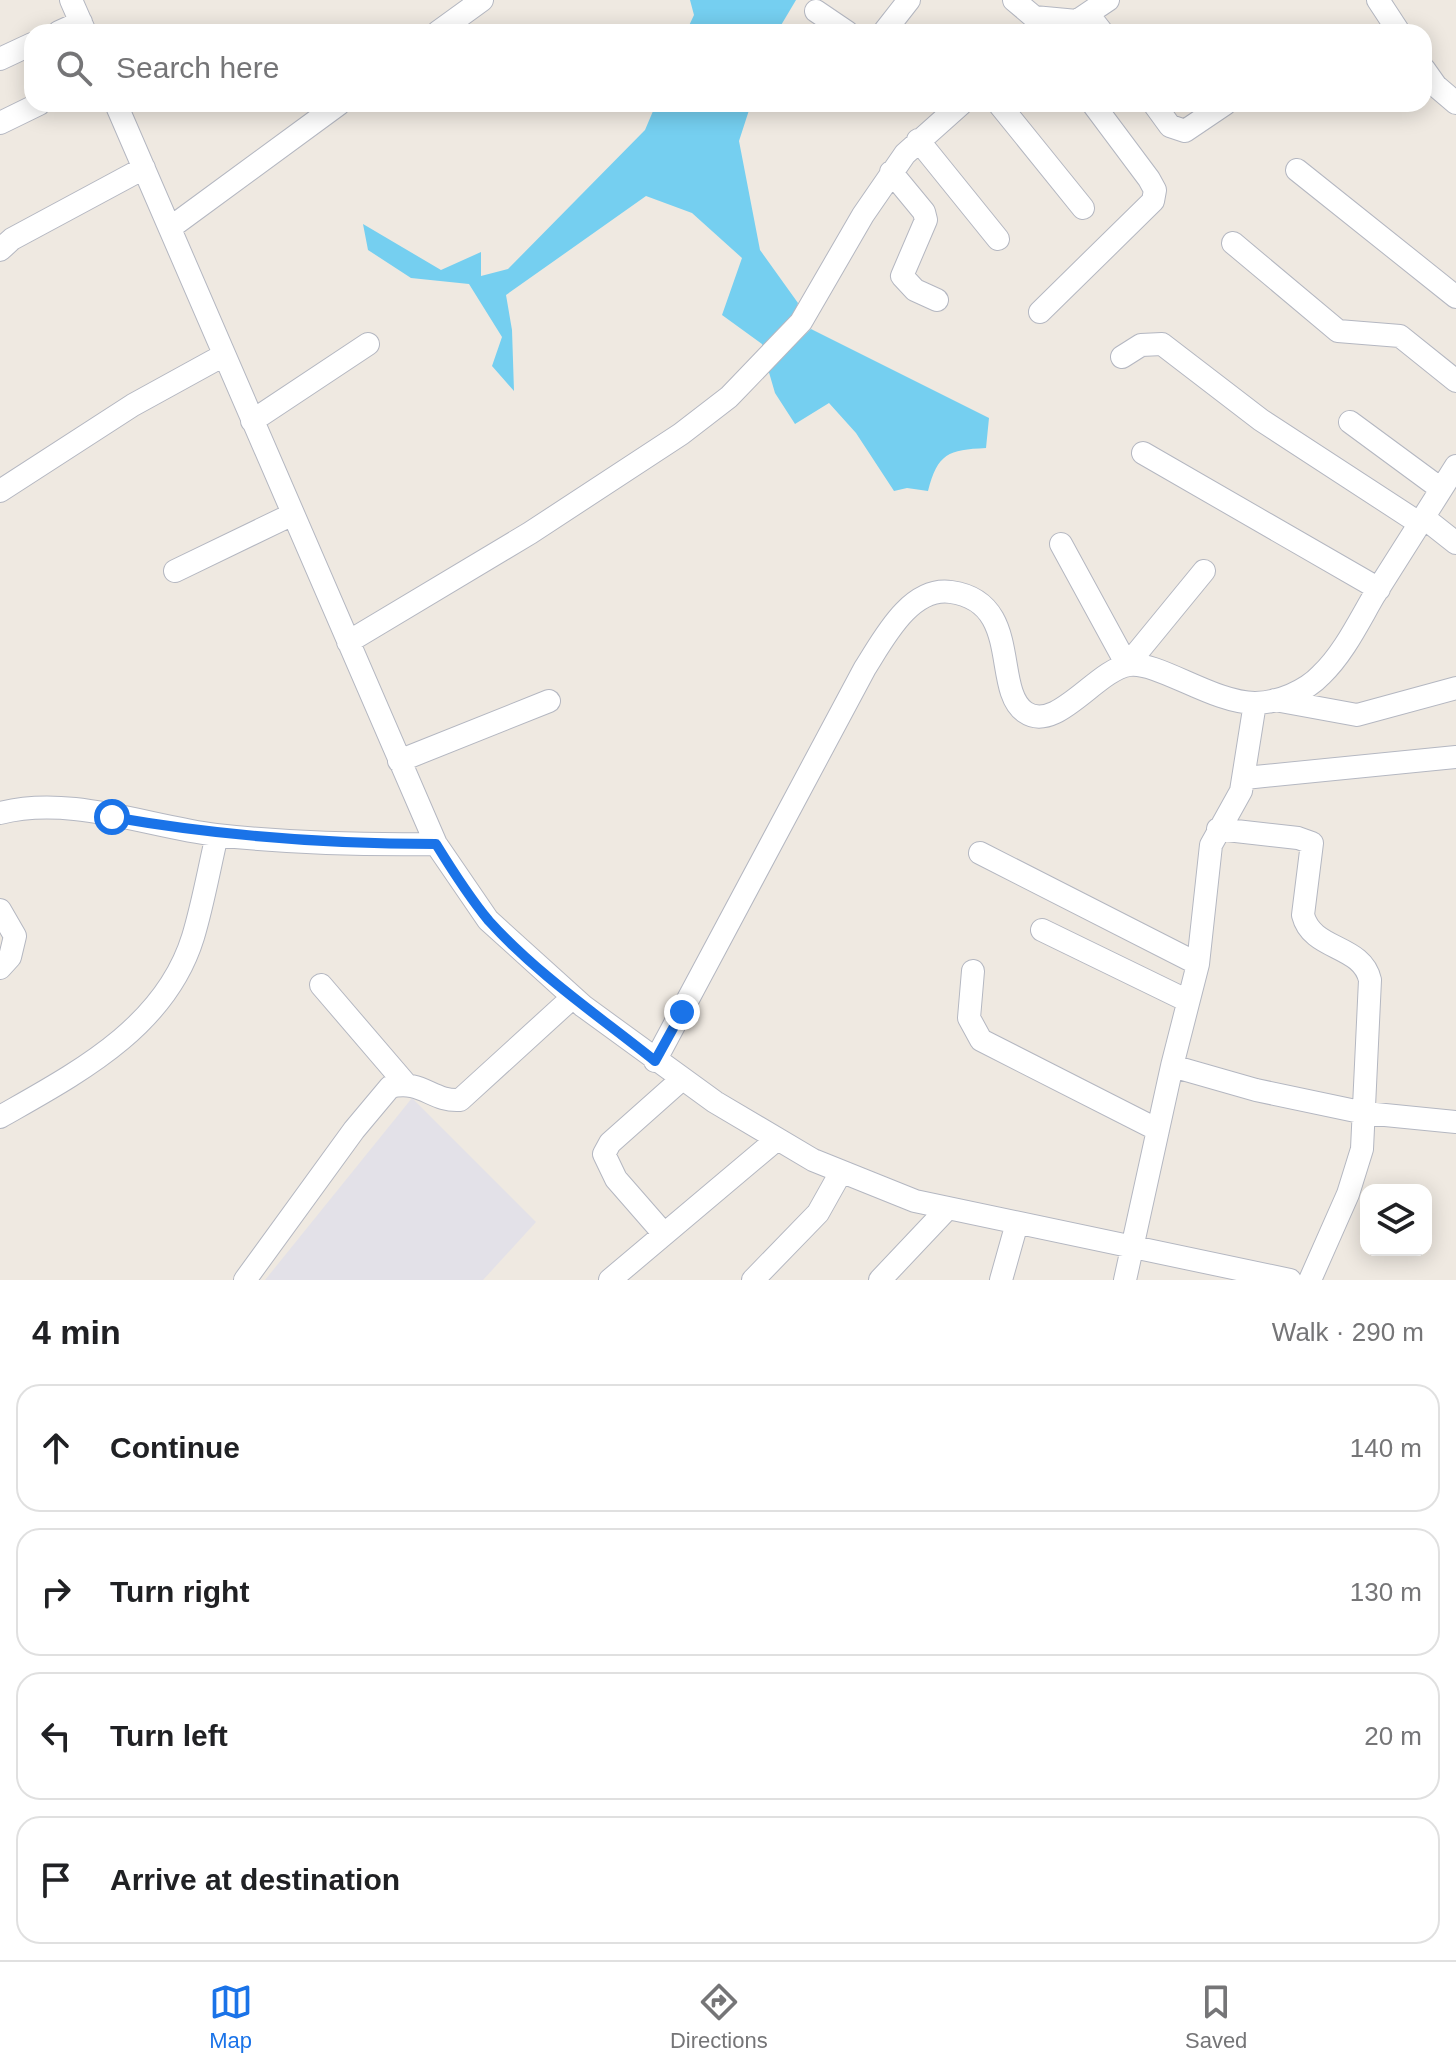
<!DOCTYPE html>
<meta charset="utf-8">
<style>
body{margin:0;font-family:Helvetica,sans-serif;background:#f2f2f2;color:#202124}
.controls{position:absolute;right:24px;bottom:24px;display:grid;overflow:hidden;border-radius:16px;box-shadow:0 4px 20px #0003}
.controls button{width:72px;height:72px;display:grid;place-items:center;padding:0;border:0;border-bottom:2px solid #e0e0e0;background:#fff;color:#202124;font:40px sans-serif}
.stop{position:absolute;width:24px;height:24px;margin:-18px;border:6px solid #1a73e8;border-radius:50%;background:#fff}
.stop.end{background:#1a73e8;border-color:#fff;box-shadow:0 2px 8px #0008}
.list{margin:0;padding:0;list-style:none}
h2{display:flex;justify-content:space-between;align-items:center;height:104px;margin:0;padding:0 32px;font-size:34px}
h2 small{font-size:26px;font-weight:400;color:#757577}
.list li{display:grid;grid-template-columns:52px 1fr auto;gap:24px;align-items:center;box-sizing:border-box;height:128px;margin:0 16px 16px;padding:0 16px;border:2px solid #e0e0e0;border-radius:24px}
.list b{display:block;font-size:30px;white-space:nowrap}
.list em{font-size:26px;font-style:normal;color:#757577}
.icon{flex:none;width:44px;height:44px;fill:none;stroke:currentColor;stroke-width:2;stroke-linecap:round;stroke-linejoin:round}
.map{position:relative;flex:none;width:1456px;height:1280px;overflow:hidden}
.search{position:absolute;background:#fff;box-shadow:0 4px 20px #0003;left:24px;right:24px;top:24px;height:88px;display:flex;align-items:center;gap:20px;box-sizing:border-box;padding:0 28px;border-radius:24px;color:#757577;font-size:30px}
.sheet{height:680px;background:#fff}
nav{display:flex;justify-content:space-around;align-items:center;box-sizing:border-box;height:112px;border-top:2px solid #e0e0e0;background:#fff;font-size:22px;color:#757577}
nav a{display:grid;justify-items:center;gap:4px}
nav .on{color:#1a73e8}
.map>svg:first-child{display:block}
.industrial{fill:#e3e1e8}
.water{fill:#75cff0}
.lines{fill:none;stroke-linecap:round;stroke-linejoin:round}
.minor-casing{stroke:#b4b7c1;stroke-width:24}
.minor{stroke:#fff;stroke-width:22}
.route{stroke:#1a73e8;stroke-width:10}
</style>
<div class="map">
<svg width="1456" height="1280" viewBox="0 0 1456 1280">
<rect width="100%" height="100%" fill="#efe9e1"/>
<!-- industrial -->
<path class="industrial" d="M412 1098 536 1222 483 1280H265Z"/>
<!-- water -->
<path class="water" d="M690 0H796L777 32H686L694 15Z
M656 104H751L739 141 760 250 798 303 791 322 765 353 762 344 722 315 742 258 692 213 646 196 506 295 512 330 514 391 492 366 502 337 469 284 411 278 368 250 363 224 441 270 481 252V276L508 269 645 130Z
M811 329 989 418 986 448C948 450 938 453 928 491L907 488 894 491 856 433 829 403 795 424 775 393 768 369Z"/>
<g class="lines">
<defs>
<path id="minor" d="M71 0 85 32
M1014 0 1034 17 1077 21
M1378 0 1399 32
M816 11 847 32
M1088 14 1102 32
M1065 29 1108 0
M59 32 81 22
M438 32 482 0
M884 32 909 0
M0 59 32 44
M1424 69 1436 86 1456 103
M116 104 436 844 488 920 583 1006 715 1102 813 1160 915 1201 1290 1280
M999 104 1083 208
M1154 104 1170 126 1185 131 1225 104
M0 123 39 104
M918 140 998 239
M1297 170 1456 297
M891 172 924 212 926 220 902 276 915 290 937 300
M170 228 339 104
M1233 243 1338 331 1400 336 1456 381
M0 250 12 239 144 168
M1040 312 1153 201 1155 190 1149 179 1093 104
M1122 357 1141 345 1162 344 1261 420 1419 523
M252 421 368 344
M1350 422 1441 489
M1143 453 1379 589
M0 491 133 405 224 355
M1423 517 1456 543
M1061 544 1127 665 1204 571
M175 571 293 514
M348 642 530 533 681 434 729 397 801 322 863 215 905 154 961 104
M1275 700 1357 715 1456 688
M399 761 549 701
M1245 778 1456 757
M0 813C70 795 146 826 216 835 289 843 362 845 436 844
M1218 829 1298 838 1312 843 1303 915C1312 951 1362 944 1370 980L1362 1149 1348 1194 1310 1280
M980 853 1198 964
M0 910 15 936 10 957 0 968
M1042 930 1188 1001
M973 971 969 1018 981 1040 1158 1130
M321 985 405 1083
M655 1061 865 668C883 640 910 586 951 592 1023 602 992 689 1025 712 1056 734 1096 670 1129 665 1158 661 1213 703 1255 703 1278 703 1306 691 1321 675 1344 653 1359 621 1375 594 1402 551 1429 508 1456 466
M1172 1066 1256 1090 1365 1113 1456 1122
M0 1117C77 1073 165 1028 193 937 203 904 209 869 217 835
M664 1234 616 1179 604 1154 610 1143 682 1079
M245 1280 354 1130 390 1087C422 1079 432 1102 460 1100L573 997
M610 1280 776 1140
M753 1280 818 1213 841 1172
M880 1280 948 1208
M1001 1280 1017 1223
M1125 1280 1172 1066 1198 964 1211 845 1241 791 1255 703"/>
</defs>
<!-- minor casing -->
<use href="#minor" class="minor-casing"/>
<!-- minor -->
<use href="#minor" class="minor"/>
</g>
<g class="lines">
<!-- route -->
<path class="route" d="M112 817C220 836 326 844 436 844 452 870 469 897 489 921 538 975 599 1016 655 1061L682 1012"/>
</g>
</svg>
<div class="controls">
<button><svg class="icon" aria-label="layers" viewBox="0 0 24 24"><path d="M12 4l9 5-9 5-9-5zM3 14l9 5 9-5"/></svg></button>
</div>
<div class="stop" style="left:112px;top:817px"></div>
<div class="stop end" style="left:682px;top:1012px"></div>
<div class="search"><svg class="icon" aria-label="search" viewBox="0 0 24 24"><circle cx="10" cy="10" r="6"/><path d="M15 15l6 6"/></svg>Search here</div>
</div>
<section class="sheet">
<h2>4 min<small>Walk · 290 m</small></h2>
<ul class="list">
<li><svg class="icon" aria-label="ahead" viewBox="0 0 24 24"><path d="M12 20V5M6 11l6-6 6 6"/></svg><div><b>Continue</b></div><em>140 m</em></li>
<li><svg class="icon" aria-label="right" viewBox="0 0 24 24"><path d="M7 20v-9h11M14 6l5 5-5 5"/></svg><div><b>Turn right</b></div><em>130 m</em></li>
<li><svg class="icon" aria-label="left" viewBox="0 0 24 24"><path d="M17 20v-9H6M10 6l-5 5 5 5"/></svg><div><b>Turn left</b></div><em>20 m</em></li>
<li><svg class="icon" aria-label="arrive" viewBox="0 0 24 24"><path d="M6 21V4h12l-3 4 3 4H6"/></svg><div><b>Arrive at destination</b></div></li>
</ul>
</section>
<nav>
<a class="on"><svg class="icon" aria-label="map" viewBox="0 0 24 24"><path d="M3 6l6-2 6 2 6-2v14l-6 2-6-2-6 2zM9 4v14M15 6v14"/></svg>Map</a>
<a><svg class="icon" aria-label="directions" viewBox="0 0 24 24"><path d="M12 3l9 9-9 9-9-9zM9 14v-3h6M13 9l2 2-2 2"/></svg>Directions</a>
<a><svg class="icon" aria-label="saved" viewBox="0 0 24 24"><path d="M7 4h10v16l-5-4-5 4z"/></svg>Saved</a>
</nav>
